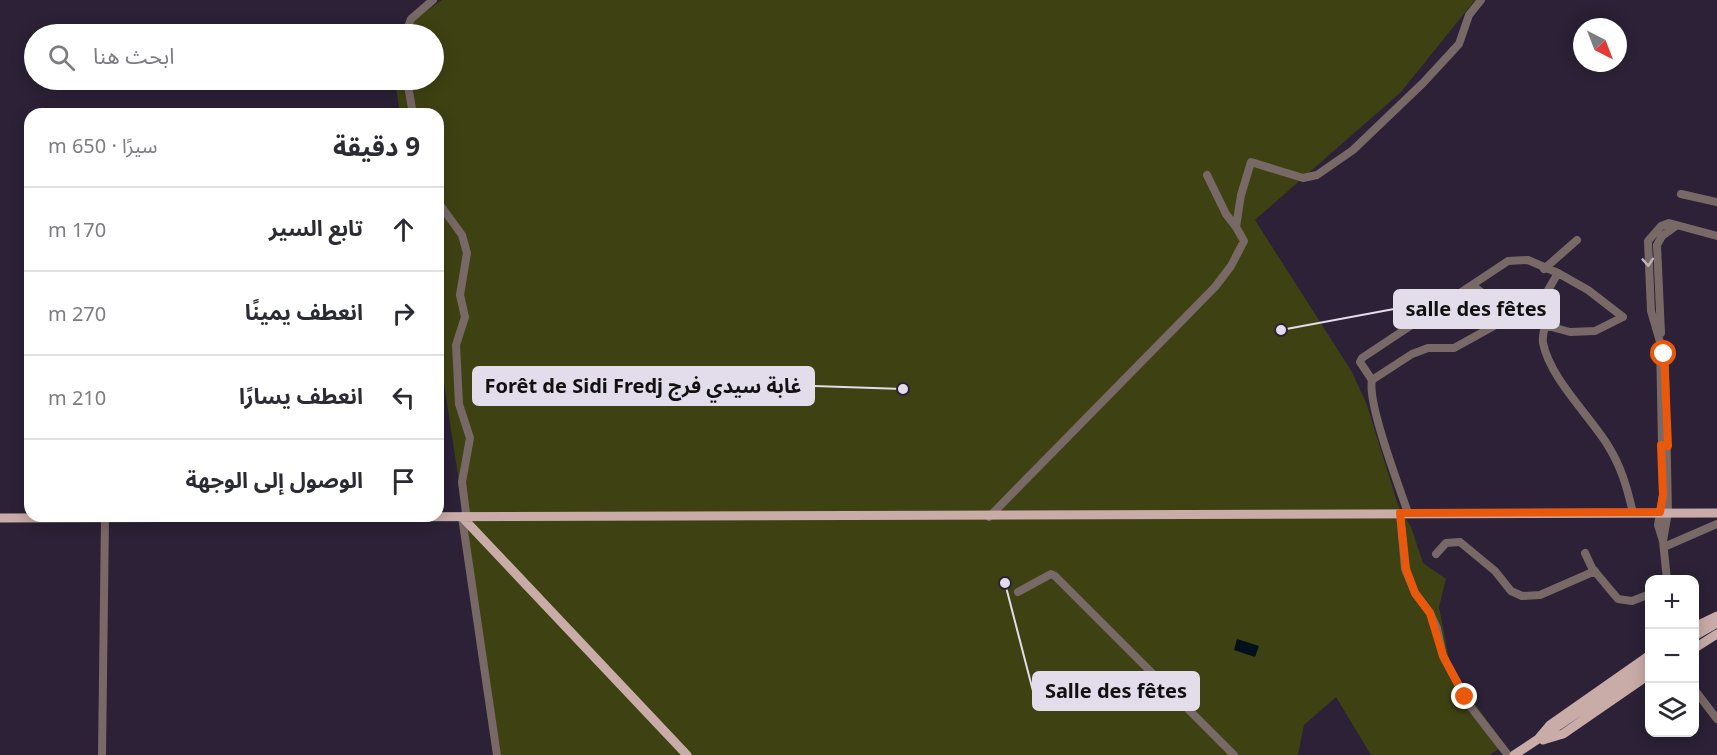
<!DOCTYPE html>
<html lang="ar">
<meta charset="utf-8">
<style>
body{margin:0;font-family:"Noto Sans","Noto Sans Arabic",sans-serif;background:#f7f7f7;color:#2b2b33;direction:rtl}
.controls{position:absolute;right:18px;bottom:18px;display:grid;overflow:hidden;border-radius:12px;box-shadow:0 3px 15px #0003}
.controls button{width:54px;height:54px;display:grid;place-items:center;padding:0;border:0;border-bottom:2px solid #e1e1e2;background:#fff;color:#2b2b33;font:30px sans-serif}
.compass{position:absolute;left:1573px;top:18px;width:54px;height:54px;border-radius:50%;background:#fff;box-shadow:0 3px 15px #0003;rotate:138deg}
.stop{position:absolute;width:18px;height:18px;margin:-14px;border:4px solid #ea580c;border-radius:50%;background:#fff}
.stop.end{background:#ea580c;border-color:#fff;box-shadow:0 2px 6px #0008}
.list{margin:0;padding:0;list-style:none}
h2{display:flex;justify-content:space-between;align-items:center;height:78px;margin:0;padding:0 24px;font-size:26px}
h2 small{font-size:20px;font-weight:400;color:#7c7c81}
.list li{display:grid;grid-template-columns:39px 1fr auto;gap:18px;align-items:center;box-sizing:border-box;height:84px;padding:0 24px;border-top:2px solid #e1e1e2}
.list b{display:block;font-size:22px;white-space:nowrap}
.list em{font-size:20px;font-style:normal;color:#7c7c81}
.icon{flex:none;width:33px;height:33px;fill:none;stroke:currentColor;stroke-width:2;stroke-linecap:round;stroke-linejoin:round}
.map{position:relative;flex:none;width:1717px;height:755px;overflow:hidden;direction:ltr}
.search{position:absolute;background:#fff;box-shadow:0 3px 15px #0003;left:24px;top:24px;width:420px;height:66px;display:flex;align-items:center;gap:15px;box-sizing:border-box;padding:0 21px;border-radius:33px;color:#7c7c81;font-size:22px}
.panel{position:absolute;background:#fff;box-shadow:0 3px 15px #0003;left:24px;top:108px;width:420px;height:414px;border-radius:18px;direction:rtl}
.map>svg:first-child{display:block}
.green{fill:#3e4212}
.water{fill:#02101c}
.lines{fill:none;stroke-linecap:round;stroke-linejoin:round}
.minor{stroke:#786967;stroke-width:8}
.major{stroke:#c9aca8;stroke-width:9}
.oneway{stroke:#beb4bc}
.route{stroke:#ea580c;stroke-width:8}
.leader{fill:none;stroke:#e3dcea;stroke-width:2}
.callout-dot{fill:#e3dcea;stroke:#2c2136;stroke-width:2}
.callout{fill:#e3dcea;stroke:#e3dcea;stroke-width:2}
.callout-label{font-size:20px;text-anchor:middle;font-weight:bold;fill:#111}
</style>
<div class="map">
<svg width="1717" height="755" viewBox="0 0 1717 755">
<rect width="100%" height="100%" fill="#2c2136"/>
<!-- green -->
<path class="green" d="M442 0H1475L1401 92 1255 220 1352 372 1367 405 1398 505 1411 527 1423 563 1446 579 1439 607 1450 664 1467 693 1505 745 1489 755H1371L1336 697 1304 725 1298 755H501L438 345V114H400L395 80H434V34H408L414 20Z"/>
<!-- water -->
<path class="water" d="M1237 639 1259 646 1255 657 1234 650Z"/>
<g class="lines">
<!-- minor -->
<path class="minor" d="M405 34 411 19 433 0
M407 80 413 114
M1207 175 1226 214 1236 227
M1681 194 1717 202
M438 202 462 235 467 253 460 295 465 317 456 345 459 404 470 438 462 482 466 513
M1544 269 1577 240
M1530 321 1558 273
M1545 325C1544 330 1542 338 1543 343 1550 378 1588 414 1607 444 1621 466 1627 487 1633 513
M1661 333 1657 245 1662 236 1676 226
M1665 366 1668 512 1663 541 1667 580
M1372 380 1412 354 1428 348H1454L1512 316
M1400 513 1405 569 1415 593 1430 613 1437 628 1443 656 1470 706 1508 755
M1408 513C1399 486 1367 403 1372 380L1360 362 1362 358 1508 261 1528 260 1558 273 1588 290 1623 317 1595 331 1570 332 1512 316 1472 285
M462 517 497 755
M989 517 1215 287 1231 266 1244 241 1236 227 1241 195 1251 162 1303 178 1317 175 1353 150 1423 83 1459 44 1469 15 1481 0
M1663 541 1658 525 1663 495 1660 342 1651 311 1648 241 1661 226 1669 223 1717 236
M1664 547 1717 524
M1585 553 1592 568 1618 599 1632 601 1650 594
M1436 554 1446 543 1460 542 1495 571 1511 591 1522 596 1540 595 1595 571
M1018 592 1051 574 1055 576 1234 755
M1694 689 1717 719
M102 755 105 518"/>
<!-- major -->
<path class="major" d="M462 517 687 755
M0 518 1717 513
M1694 627 1717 616
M1696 635 1717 623
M1695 648 1717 634
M1539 738 1550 725 1650 655
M1543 740 1563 734 1650 674
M1514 755 1650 665"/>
</g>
<!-- one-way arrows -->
<defs><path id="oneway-chevron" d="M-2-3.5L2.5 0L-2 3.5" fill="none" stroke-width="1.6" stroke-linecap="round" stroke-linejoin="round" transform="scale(1.5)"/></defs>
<use class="oneway" href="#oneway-chevron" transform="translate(1648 262) rotate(86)"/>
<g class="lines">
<!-- route -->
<path class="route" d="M1465 697 1443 656 1430 613 1415 593 1406 569 1400 513 1660 512 1663 495 1661 445 1668 446 1664 354"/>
</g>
<!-- callouts -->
<path class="leader" d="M1281 330L1394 309M903 389L814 386M1005 583L1033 691"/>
<g class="callout-dot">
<circle cx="1281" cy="330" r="6"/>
<circle cx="903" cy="389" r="6"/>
<circle cx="1005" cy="583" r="6"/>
</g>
<g class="callout">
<rect x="1394" y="290" width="165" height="38" rx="6"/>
<rect x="473" y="367" width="341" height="38" rx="6"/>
<rect x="1033" y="672" width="166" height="38" rx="6"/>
</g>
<g class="callout-label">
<text x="1476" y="316">salle des fêtes</text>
<text x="643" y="393">Forêt de Sidi Fredj غابة سيدي فرج</text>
<text x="1116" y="698">Salle des fêtes</text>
</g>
</svg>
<div class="controls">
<button>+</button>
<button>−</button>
<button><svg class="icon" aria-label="layers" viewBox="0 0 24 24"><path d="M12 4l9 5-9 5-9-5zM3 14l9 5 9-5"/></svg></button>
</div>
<svg class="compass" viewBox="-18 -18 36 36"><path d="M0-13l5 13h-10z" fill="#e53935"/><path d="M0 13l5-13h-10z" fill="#7c7c81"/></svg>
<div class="stop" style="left:1664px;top:354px"></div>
<div class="stop end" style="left:1465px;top:697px"></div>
<div class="search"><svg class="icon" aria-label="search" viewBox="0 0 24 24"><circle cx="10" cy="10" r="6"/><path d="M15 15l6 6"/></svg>ابحث هنا</div>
<section class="panel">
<h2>9 دقيقة<small>سيرًا · 650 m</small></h2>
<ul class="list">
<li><svg class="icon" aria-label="ahead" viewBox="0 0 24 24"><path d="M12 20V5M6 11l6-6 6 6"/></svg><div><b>تابع السير</b></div><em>170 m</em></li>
<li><svg class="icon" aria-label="right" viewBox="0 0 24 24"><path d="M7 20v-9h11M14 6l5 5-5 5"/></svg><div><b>انعطف يمينًا</b></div><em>270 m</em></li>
<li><svg class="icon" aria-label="left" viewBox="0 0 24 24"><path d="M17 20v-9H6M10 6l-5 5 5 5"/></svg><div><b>انعطف يسارًا</b></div><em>210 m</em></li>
<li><svg class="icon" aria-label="arrive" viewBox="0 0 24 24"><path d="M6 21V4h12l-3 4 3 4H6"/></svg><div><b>الوصول إلى الوجهة</b></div></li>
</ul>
</section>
</div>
